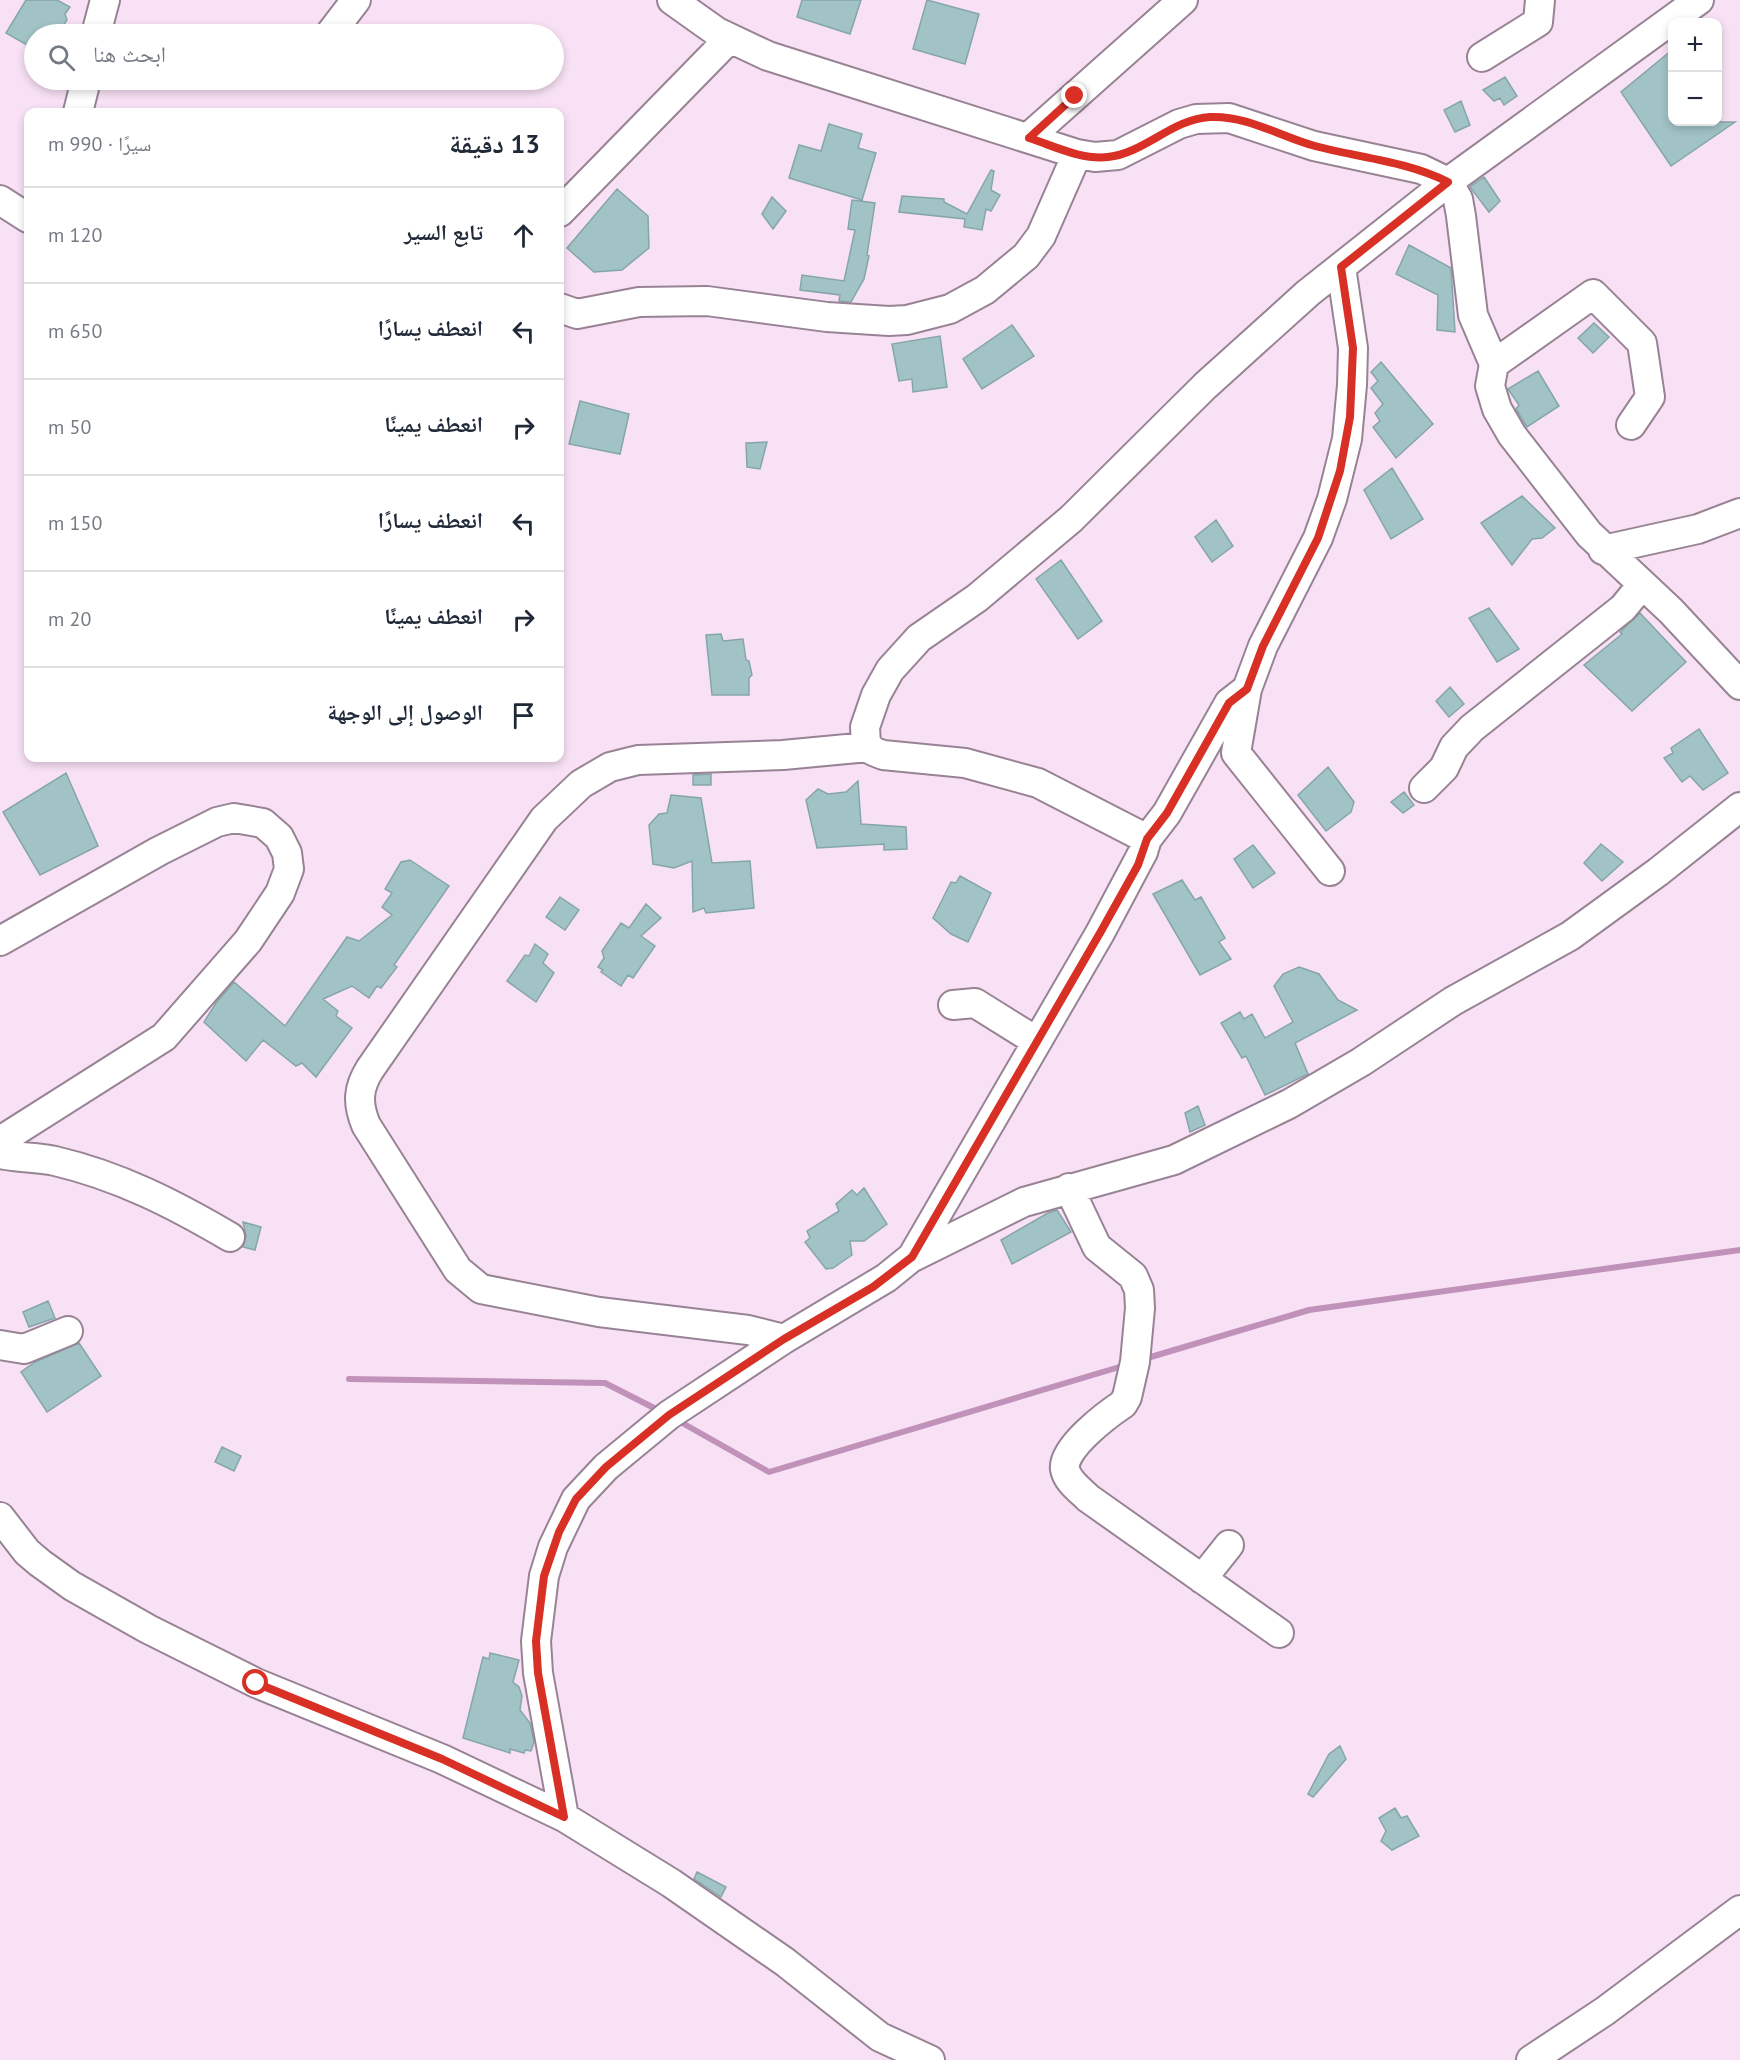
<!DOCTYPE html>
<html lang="ar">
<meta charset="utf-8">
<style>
body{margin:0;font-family:"PT Sans","Noto Naskh Arabic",sans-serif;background:#f2f2f3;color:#1f2937;direction:rtl}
.controls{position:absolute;right:18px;top:18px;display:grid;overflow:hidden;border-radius:12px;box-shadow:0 3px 9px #0003}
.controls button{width:54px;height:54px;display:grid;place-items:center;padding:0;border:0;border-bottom:2px solid #e0e1e3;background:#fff;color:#1f2937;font:30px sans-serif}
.stop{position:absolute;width:18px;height:18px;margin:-14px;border:4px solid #d93025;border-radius:50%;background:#fff}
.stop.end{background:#d93025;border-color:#fff;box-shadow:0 2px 6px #0008}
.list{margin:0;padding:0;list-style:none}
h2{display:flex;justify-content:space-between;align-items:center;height:78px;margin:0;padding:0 24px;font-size:26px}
h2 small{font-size:20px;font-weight:400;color:#747a83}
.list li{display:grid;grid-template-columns:39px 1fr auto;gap:18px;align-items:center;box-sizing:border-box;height:96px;padding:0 24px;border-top:2px solid #e0e1e3}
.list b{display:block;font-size:22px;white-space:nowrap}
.list em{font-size:20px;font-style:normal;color:#747a83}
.icon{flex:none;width:33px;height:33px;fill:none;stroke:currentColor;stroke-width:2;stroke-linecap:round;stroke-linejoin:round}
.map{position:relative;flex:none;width:1740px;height:2060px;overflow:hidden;direction:ltr}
.search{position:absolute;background:#fff;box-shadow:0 3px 9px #0003;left:24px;top:24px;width:540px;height:66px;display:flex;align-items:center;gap:15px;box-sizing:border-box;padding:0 21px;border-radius:33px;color:#747a83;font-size:22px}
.panel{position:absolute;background:#fff;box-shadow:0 3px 9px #0003;left:24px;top:108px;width:540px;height:654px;border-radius:12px;direction:rtl}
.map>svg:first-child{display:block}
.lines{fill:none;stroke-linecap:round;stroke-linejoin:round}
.stream{stroke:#c092ba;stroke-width:6}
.building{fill:#a1c3c6;stroke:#85a6a9;stroke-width:1.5}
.minor-casing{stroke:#988395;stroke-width:32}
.minor{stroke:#fff;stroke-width:28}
.route{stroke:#d93025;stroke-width:8}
</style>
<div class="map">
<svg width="1740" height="2060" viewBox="0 0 1740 2060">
<rect width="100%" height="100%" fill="#f8e1f5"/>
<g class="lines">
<!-- stream -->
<path class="stream" d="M1144 1359 1309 1310 1740 1250
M349 1379 605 1383 660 1411
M677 1420 769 1472 1126 1365"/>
</g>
<!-- building -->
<path class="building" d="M26 0H57L70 7 65 14 67 20 58 34H34V49L6 33Z
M802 0H861L850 34 797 17Z
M927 0 979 14 965 64 913 49Z
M1672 50V122H1735L1671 166 1621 92Z
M1505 77 1517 96 1504 105 1500 98 1494 101 1483 90Z
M1461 101 1470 125 1455 132 1444 110Z
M829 124 862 134 858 148 876 153 862 200 789 178 799 145 821 151Z
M991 170 994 171 991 190 1000 195 991 211 986 209 982 230 964 227 965 219 899 212 902 196 944 199V202L967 214Z
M1484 177 1500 201 1489 212 1470 187Z
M617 189 648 216 649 248 622 270 594 272 567 248Z
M772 197 786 211 773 229 762 214Z
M852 200 875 203 867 255 869 256 864 279 851 302 839 301 840 295 800 290 802 275 844 281 855 230 848 229Z
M1409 245 1451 268 1455 332 1437 330 1438 295 1396 274Z
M1594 323 1609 337 1593 353 1578 338Z
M1012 325 1034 356 982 389 963 359Z
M940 336 947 387 913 392 912 379 899 381 892 344Z
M1381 362 1433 424 1396 458 1373 427 1380 421 1375 413 1383 404 1371 388 1378 381 1371 372Z
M1538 371 1559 406 1527 427 1516 409 1519 405 1508 389Z
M580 401 629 414 620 454 569 444Z
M767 442 760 469 747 467 746 443Z
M1392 468 1423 519 1391 539 1364 490Z
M1522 496 1555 528 1542 538 1532 539 1512 565 1481 523Z
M1216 520 1233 546 1212 562 1195 537Z
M1061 560 1102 621 1078 639 1036 579Z
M1489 608 1519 649 1497 662 1469 618Z
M1640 613 1686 662 1632 711 1584 665 1622 634 1620 632Z
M721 634 723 641 743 639 746 660 749 661 752 675 749 678V695H712L706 635Z
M1450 687 1464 704 1449 717 1436 701Z
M1699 729 1728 773 1703 790 1690 776 1682 782 1664 758 1673 753 1671 748Z
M1328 767 1354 802 1351 812 1326 831 1298 795Z
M66 773 98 846 40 875 3 812Z
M711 774V785H693V775Z
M858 781 861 824 906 827 907 849 884 850V844L817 848 806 800 818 789 828 794 846 792Z
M1404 792 1414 805 1403 813 1391 802Z
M671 795 701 798 712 863 750 861 754 908 706 913 704 908 693 912 692 861 674 868 653 864 649 825 659 814 667 813Z
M1601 844 1623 862 1602 881 1584 863Z
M1253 845 1275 873 1253 888 1234 859Z
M410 860 449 886 394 965 397 967 381 988 377 986 369 998 352 986 323 999 338 1011 336 1016 352 1028 316 1077 302 1063 296 1066 263 1040 246 1061 204 1022 216 1003 234 982 285 1026 347 937 359 941 392 915 382 907 392 893 385 889 401 862Z
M960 876 991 893 968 942 951 934 933 918 951 882 956 883Z
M1182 880 1195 900 1201 897 1225 938 1219 942 1231 959 1200 975 1153 894Z
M560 897 579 910 565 930 546 917Z
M646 904 661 918 641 936 655 946 633 978 628 975 621 986 601 972 603 970 598 967 604 958 602 951 621 923 629 928Z
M535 944 548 954 543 963 554 973 536 1002 507 981 525 955 529 956Z
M1299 967 1319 974 1338 1000 1357 1010 1295 1043 1308 1074 1265 1095 1246 1056 1242 1058 1221 1023 1240 1012 1244 1019 1252 1014 1265 1038 1293 1022 1274 986 1283 974Z
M1198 1106 1205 1125 1190 1132 1185 1113Z
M864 1188 887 1224 864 1241H850L852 1255 833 1268 826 1269 805 1242 810 1238 807 1231 839 1211 836 1204 852 1190 857 1195Z
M1057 1210 1071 1232 1012 1264 1001 1240 1048 1213Z
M243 1222 261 1227 255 1250 243 1247 246 1236Z
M48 1301 55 1318 29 1327 23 1312Z
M79 1343 101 1376 47 1412 21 1372 35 1362Z
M222 1447 241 1456 234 1471 215 1462Z
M490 1653 519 1660 513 1682 519 1687 522 1696 520 1710 530 1723 534 1742 531 1751 525 1750 524 1753 510 1749V1753L463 1738 483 1657 489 1659Z
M1340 1746 1346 1759 1313 1797 1308 1794 1329 1754Z
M1395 1808 1401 1818 1407 1816 1419 1836 1392 1850 1381 1841 1386 1831 1379 1818Z
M697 1872 726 1887 721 1897 694 1879Z"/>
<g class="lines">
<defs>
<path id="minor" d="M672 0 717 32 768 56 1077 154 1095 157 1118 155 1179 124 1196 119 1229 118 1314 146 1421 169 1448 182 1458 199 1461 216 1473 315 1494 364 1490 386 1497 409 1512 435 1589 534 1671 611 1740 685
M96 34 105 0
M330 34 356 0
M1482 57 1538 22 1540 0
M78 112 86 80
M1029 137 1183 0
M0 200 28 218
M560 212 729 39
M560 308 577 314 639 302 707 301 827 317 889 321 907 320 950 309 985 290 1026 256 1041 236 1077 154
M1494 364 1593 294 1642 343 1650 397 1631 425
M1603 550 1698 529 1740 513
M1247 689 1236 753 1330 871
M1424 788 1444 768 1454 747 1472 728 1623 608 1641 586
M1147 839 1167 813 1229 703 1247 689 1263 646 1318 538 1332 499 1347 439 1352 385 1353 348 1341 267
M0 941 159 851 217 822 234 818 263 823 279 837 287 853 289 869 280 893 248 941 164 1037 0 1141
M953 1005 975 1003 1036 1041
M0 1154C18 1158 37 1157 55 1161 119 1176 174 1204 230 1237
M1069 1188 1097 1247 1133 1276 1139 1290 1140 1308 1135 1362 1127 1397 1123 1404C1108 1414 1062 1448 1065 1469 1067 1481 1080 1490 1088 1498L1279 1633
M913 1257 1024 1202 1174 1160 1289 1104 1361 1062 1453 1001 1570 936 1658 872 1740 807
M784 1339 748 1330 599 1312 481 1289 458 1270 366 1125C357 1103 358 1088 370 1069L544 819 581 784 610 767 638 760 783 755 868 747
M0 1345 24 1349 68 1331
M0 1517 27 1552 40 1563 72 1586 148 1629 256 1683 442 1759 564 1817 671 1883 785 1962 880 2037 930 2060
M1202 1579 1229 1545
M564 1817 538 1673 536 1641 544 1576 553 1547 576 1499 606 1467 669 1415 784 1339 886 1278 912 1257 1100 933 1143 852 1147 839 1038 783 965 763 883 755 873 751 866 744 865 727 876 695 890 670 919 638 977 598 1071 519 1205 386 1308 293 1448 182 1699 0
M1531 2060 1605 2011 1740 1910"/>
</defs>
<!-- minor casing -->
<use href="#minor" class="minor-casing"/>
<!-- minor -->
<use href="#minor" class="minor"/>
</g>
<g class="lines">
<!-- route -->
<path class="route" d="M256 1683 442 1759 564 1817 538 1673 536 1641 544 1576 559 1532 576 1499 606 1467 669 1415 784 1339 873 1287 912 1257 1100 933 1138 865 1147 839 1167 813 1229 703 1247 689 1263 646 1318 538 1340 471 1350 417 1353 348 1341 267 1448 182C1406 161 1360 158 1315 146 1281 137 1247 115 1210 117 1172 119 1145 153 1108 157 1081 160 1054 146 1029 138L1075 96"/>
</g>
</svg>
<div class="controls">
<button>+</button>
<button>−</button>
</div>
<div class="stop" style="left:256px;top:1683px"></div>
<div class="stop end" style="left:1075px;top:96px"></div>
<div class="search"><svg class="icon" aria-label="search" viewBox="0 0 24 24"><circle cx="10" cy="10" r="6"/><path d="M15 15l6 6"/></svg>ابحث هنا</div>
<section class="panel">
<h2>13 دقيقة<small>سيرًا · 990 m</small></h2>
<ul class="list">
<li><svg class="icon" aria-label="ahead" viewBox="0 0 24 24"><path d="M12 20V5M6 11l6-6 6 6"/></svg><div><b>تابع السير</b></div><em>120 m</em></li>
<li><svg class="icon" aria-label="left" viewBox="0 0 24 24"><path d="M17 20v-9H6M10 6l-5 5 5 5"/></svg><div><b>انعطف يسارًا</b></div><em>650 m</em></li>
<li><svg class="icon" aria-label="right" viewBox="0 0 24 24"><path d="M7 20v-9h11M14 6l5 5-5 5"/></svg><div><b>انعطف يمينًا</b></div><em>50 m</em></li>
<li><svg class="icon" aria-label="left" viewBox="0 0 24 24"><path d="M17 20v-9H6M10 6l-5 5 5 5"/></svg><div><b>انعطف يسارًا</b></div><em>150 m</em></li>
<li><svg class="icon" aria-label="right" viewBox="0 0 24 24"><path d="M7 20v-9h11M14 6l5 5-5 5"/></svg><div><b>انعطف يمينًا</b></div><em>20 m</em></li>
<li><svg class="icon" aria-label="arrive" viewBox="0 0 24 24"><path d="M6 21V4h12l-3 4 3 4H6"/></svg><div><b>الوصول إلى الوجهة</b></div></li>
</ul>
</section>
</div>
